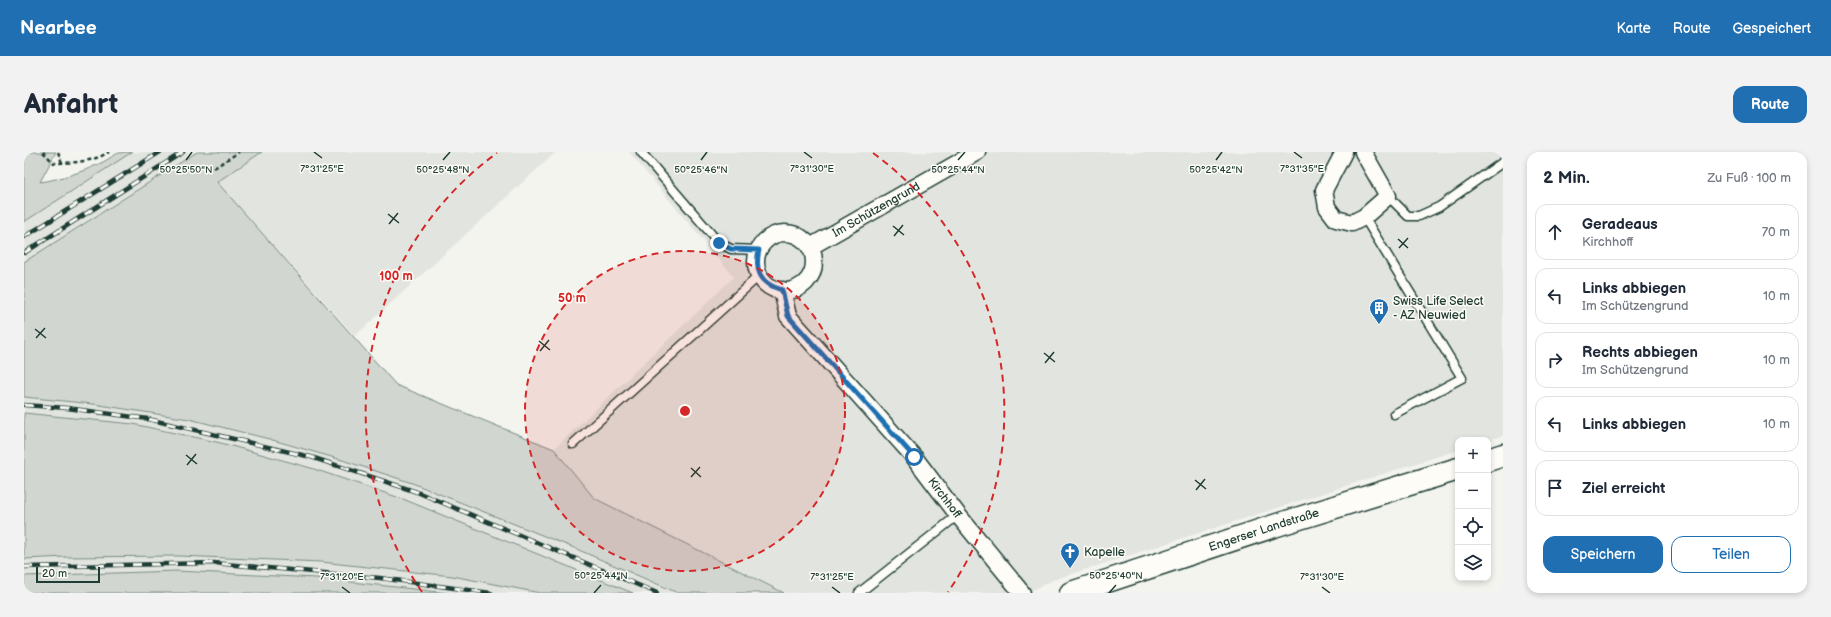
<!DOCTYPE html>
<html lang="de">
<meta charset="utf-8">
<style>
body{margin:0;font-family:"Balsamiq Sans",sans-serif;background:#f2f2f3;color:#1f2937}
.controls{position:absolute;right:12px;bottom:12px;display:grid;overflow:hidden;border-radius:8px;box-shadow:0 2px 6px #0003}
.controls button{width:36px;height:36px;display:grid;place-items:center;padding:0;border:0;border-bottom:1px solid #e0e1e3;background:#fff;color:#1f2937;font:20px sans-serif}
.scale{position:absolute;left:12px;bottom:10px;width:64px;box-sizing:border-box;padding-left:4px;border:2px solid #1f3d34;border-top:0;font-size:11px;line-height:14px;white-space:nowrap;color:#1f3d34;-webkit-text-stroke:3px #fdfcf7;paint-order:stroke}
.stop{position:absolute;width:12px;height:12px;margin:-9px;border:3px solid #1f6fb2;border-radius:50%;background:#fff}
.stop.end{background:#1f6fb2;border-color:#fff;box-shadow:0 1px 4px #0008}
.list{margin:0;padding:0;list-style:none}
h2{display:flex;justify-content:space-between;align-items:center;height:52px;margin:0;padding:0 16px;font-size:17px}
h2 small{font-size:13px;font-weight:400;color:#747a83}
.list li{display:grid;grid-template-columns:26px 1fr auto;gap:12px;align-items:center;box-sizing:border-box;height:56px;margin:0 8px 8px;padding:0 8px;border:1px solid #e0e1e3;border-radius:12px}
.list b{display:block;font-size:15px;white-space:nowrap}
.list p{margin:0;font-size:13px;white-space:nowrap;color:#747a83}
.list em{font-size:13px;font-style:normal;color:#747a83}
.actions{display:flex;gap:8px;padding:12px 16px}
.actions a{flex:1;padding:9px 0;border:1px solid #1f6fb2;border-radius:12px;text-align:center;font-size:14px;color:#1f6fb2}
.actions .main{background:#1f6fb2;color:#fff}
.icon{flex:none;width:22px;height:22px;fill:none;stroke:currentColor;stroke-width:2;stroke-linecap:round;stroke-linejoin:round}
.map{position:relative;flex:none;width:1479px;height:441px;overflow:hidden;border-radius:12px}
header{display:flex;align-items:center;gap:24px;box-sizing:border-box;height:56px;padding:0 20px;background:#1f6fb2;color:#fff}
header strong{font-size:19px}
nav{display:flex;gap:22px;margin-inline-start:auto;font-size:14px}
.intro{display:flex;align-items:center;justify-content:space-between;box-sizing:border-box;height:96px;padding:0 24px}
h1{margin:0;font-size:28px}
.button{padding:10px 18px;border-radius:12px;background:#1f6fb2;color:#fff;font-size:14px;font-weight:700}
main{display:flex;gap:24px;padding:0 24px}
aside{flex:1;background:#fff;border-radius:12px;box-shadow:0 2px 6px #0003}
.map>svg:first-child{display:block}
.built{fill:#e2e5df}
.green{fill:#d1d6d1;stroke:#788a82}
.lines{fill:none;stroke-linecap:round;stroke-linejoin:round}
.lane-casing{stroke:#1f3d34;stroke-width:11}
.street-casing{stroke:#1f3d34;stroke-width:19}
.secondary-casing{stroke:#1f3d34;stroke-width:25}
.path{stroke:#1f3d34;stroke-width:2.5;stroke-dasharray:4 3;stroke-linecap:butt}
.lane{stroke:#fdfcf7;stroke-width:8}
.street{stroke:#fdfcf7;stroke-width:16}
.secondary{stroke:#fdfcf7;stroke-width:22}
.rail-casing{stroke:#1f3d34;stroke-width:4.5}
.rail{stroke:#fdfcf7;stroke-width:3;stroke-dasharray:9;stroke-linecap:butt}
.route{stroke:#1f6fb2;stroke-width:5}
.ticks{fill:none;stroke:#1f3d34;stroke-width:1.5}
.ring{fill:none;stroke:#d62828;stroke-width:2;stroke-dasharray:7 5}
.labels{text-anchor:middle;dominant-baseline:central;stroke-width:3;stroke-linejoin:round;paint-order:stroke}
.street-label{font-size:12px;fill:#1f3d34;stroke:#fdfcf7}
.poi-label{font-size:12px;fill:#1f3d34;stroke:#fdfcf7;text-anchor:start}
.ticks-label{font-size:10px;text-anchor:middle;fill:#1f3d34;stroke:#fdfcf7;stroke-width:3;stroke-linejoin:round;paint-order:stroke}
.centre{fill:#d62828;stroke:#fdfcf7;stroke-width:2}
.ring-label{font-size:12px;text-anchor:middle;font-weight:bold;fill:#d62828;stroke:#fdfcf7;stroke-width:3;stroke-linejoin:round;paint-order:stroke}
</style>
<header>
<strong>Nearbee</strong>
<nav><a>Karte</a><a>Route</a><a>Gespeichert</a></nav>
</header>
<div class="intro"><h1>Anfahrt</h1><a class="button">Route</a></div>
<main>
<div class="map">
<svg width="1479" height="441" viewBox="0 0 1479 441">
<rect width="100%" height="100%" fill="#f4f4ef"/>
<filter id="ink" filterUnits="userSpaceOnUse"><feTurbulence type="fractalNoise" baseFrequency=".025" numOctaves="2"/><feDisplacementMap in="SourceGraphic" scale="8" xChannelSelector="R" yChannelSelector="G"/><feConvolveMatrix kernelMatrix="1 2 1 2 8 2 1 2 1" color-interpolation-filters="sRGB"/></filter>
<g filter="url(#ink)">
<!-- built -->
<path class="built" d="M108 0H173L0 110V70Z
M238 0H532L331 184 193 30Z
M605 0H1479V284L1464 288H1434V298L1029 428 1003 441H760L570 346 530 297 710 125Z
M0 245 69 252 165 267 245 287 318 308 388 331 550 396 654 441H609L379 347 287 316 197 291 109 272 0 261Z
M155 404 297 410 428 424 516 441H424L292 426 153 419 0 424V407L43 405Z"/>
<!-- green -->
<path class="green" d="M0 0H32L16 30C37 27 58 20 77 11 93 3 89 0 108 0L0 70Z
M173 0H238L193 30 372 233 530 297 570 346 760 441H654L550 396 388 331 318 308 245 287 165 267 69 252 0 245V110Z
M0 261 109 272 197 291 287 316 379 347 609 441H516L428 424 297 410 155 404 43 405 0 407Z
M153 419 292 426 424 441H0V424Z"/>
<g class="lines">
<defs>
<path id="lane" d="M617 0 695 91 707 97 735 98
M1364 44 1384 64H1395L1415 55 1479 10
M1340 65 1438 226 1370 262
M549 292 736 123
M835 441 934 363"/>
<g id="street">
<path d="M1320 0 1300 38 1303 55 1312 67 1328 71 1340 65 1364 44 1339 0"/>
<circle cx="761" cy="110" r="29"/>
<path id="s1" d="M786 95 953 0"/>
<path id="s2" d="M758 138 764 164 890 305 934 363 998 441"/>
</g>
<g id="secondary">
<path d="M1464 308 1479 303"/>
<path id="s3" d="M1047 441 1253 373 1434 317"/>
</g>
</defs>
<!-- lane casing -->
<use href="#lane" class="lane-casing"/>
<!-- street casing -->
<use href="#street" class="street-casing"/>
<!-- secondary casing -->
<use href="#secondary" class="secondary-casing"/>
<!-- path -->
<path class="path" d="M19 0 30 11C47 11 70 10 85 0
M34 0 38 11
M190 16 215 0"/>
<!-- lane -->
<use href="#lane" class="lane"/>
<!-- street -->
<use href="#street" class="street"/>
<!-- secondary -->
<use href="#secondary" class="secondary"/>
<defs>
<path id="rail" d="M0 85 136 0
M0 101 159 0
M0 253 43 256 124 267 287 305 393 340 633 441
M0 415 190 411 356 426 467 441"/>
</defs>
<!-- rail casing -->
<use href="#rail" class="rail-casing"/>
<!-- rail -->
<use href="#rail" class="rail"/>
</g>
</g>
<g class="lines" filter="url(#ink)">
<!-- route -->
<path class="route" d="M695 91 707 97 735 98C730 119 737 132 758 138L764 164 890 305"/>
</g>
<!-- ticks -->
<path class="ticks" d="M290 0 298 6M780 0 788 6M1270 0 1278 6M162 8 168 0M419 8 426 0M677 8 683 0M934 8 941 0M1192 8 1198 0M364 62 375 71M365 72 374 61M869 74 880 83M870 84 879 73M1374 87 1384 96M1375 96 1384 86M11 177 22 186M12 186 21 176M515 189 526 198M516 199 525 188M1020 201 1031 210M1021 211 1030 200M162 303 173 312M163 313 172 302M667 316 677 325M667 325 676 315M1171 328 1182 337M1172 338 1181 327M318 435 326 441M808 435 816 441M1298 435 1306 441M570 441 577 433M1085 441 1092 433"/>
<!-- distance rings -->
<circle cx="661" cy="259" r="160" fill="#d62828" fill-opacity=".12"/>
<g class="ring">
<circle cx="661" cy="259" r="160"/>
<path d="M398 440A319 319 0 0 1 473 1M849 1A319 319 0 0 1 924 440"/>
</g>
<!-- icons -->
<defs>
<symbol id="building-pin" viewBox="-11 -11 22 30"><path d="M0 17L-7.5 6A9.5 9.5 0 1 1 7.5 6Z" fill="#1f6fb2" stroke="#fdfcf7"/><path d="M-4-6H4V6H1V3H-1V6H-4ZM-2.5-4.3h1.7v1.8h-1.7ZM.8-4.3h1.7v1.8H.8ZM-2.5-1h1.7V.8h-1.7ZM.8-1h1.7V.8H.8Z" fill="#fff"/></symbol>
<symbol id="church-pin" viewBox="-11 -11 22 30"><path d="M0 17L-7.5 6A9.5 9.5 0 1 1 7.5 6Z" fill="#1f6fb2" stroke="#fdfcf7"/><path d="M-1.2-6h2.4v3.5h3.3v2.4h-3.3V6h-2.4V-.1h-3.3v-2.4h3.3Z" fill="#fff"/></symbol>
</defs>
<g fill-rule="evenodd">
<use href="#building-pin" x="1344" y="145" width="22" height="30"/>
<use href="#church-pin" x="1035" y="389" width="22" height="30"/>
</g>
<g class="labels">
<!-- street labels -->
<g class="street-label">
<text stroke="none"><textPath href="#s1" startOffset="76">Im Schützengrund</textPath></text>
<text stroke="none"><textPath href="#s2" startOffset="267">Kirchhoff</textPath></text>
<text stroke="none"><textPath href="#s3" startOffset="203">Engerser Landstraße</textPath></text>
</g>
<!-- poi labels -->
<g class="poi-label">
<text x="1369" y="149">Swiss Life Select<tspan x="1369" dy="14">- AZ Neuwied</tspan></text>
<text x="1060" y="400">Kapelle</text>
</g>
</g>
<g class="ticks-label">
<text x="298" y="20">7°31'25"E</text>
<text x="788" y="20">7°31'30"E</text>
<text x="1278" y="20">7°31'35"E</text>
<text x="162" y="21">50°25'50"N</text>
<text x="419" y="21">50°25'48"N</text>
<text x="677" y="21">50°25'46"N</text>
<text x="934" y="21">50°25'44"N</text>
<text x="1192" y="21">50°25'42"N</text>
<text x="577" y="427">50°25'44"N</text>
<text x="1092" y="427">50°25'40"N</text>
<text x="318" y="428">7°31'20"E</text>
<text x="808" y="428">7°31'25"E</text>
<text x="1298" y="428">7°31'30"E</text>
</g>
<circle cx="661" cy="259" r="6" class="centre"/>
<g class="ring-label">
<text x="372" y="128">100 m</text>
<text x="548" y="150">50 m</text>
</g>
</svg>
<div class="controls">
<button>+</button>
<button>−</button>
<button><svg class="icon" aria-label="locate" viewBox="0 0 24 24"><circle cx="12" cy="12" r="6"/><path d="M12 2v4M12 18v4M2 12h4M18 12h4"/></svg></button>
<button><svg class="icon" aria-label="layers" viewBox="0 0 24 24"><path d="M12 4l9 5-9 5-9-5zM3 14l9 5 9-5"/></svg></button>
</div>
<div class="scale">20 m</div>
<div class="stop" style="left:890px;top:305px"></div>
<div class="stop end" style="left:695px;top:91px"></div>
</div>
<aside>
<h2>2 Min.<small>Zu Fuß · 100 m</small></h2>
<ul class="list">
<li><svg class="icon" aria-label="ahead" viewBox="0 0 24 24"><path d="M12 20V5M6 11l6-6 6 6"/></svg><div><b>Geradeaus</b><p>Kirchhoff</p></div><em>70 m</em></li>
<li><svg class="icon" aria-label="left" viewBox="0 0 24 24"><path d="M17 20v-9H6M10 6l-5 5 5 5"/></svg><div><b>Links abbiegen</b><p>Im Schützengrund</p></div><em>10 m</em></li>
<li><svg class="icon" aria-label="right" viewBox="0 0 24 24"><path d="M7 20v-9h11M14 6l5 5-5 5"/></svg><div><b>Rechts abbiegen</b><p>Im Schützengrund</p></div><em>10 m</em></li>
<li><svg class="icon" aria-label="left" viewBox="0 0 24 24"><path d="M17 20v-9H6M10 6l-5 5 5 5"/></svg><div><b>Links abbiegen</b></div><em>10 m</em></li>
<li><svg class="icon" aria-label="arrive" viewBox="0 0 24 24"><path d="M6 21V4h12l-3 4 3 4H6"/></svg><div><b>Ziel erreicht</b></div></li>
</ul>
<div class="actions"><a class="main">Speichern</a><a>Teilen</a></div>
</aside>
</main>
